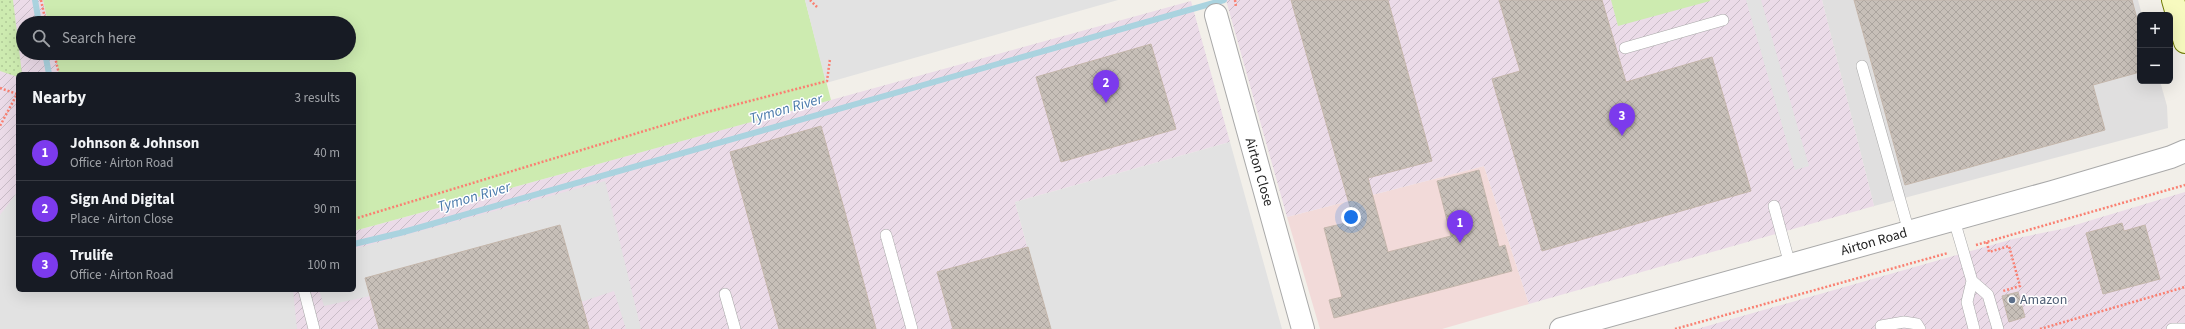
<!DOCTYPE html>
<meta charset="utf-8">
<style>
body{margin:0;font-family:"Source Sans 3",sans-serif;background:#20242c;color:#f1f3f6}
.controls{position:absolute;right:12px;top:12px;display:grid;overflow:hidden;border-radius:6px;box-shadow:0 4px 16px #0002}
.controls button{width:36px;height:36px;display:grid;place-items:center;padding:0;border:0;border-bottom:1px solid #363941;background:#171b24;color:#f1f3f6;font:20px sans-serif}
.you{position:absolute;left:1351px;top:217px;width:14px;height:14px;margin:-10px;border:3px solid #fff;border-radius:50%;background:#1a73e8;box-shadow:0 0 0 6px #1a73e833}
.badge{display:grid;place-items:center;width:26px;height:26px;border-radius:50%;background:#7c3aed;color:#fff;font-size:13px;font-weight:700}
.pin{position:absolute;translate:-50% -33px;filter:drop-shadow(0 1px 2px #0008)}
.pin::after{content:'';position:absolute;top:21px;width:14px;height:12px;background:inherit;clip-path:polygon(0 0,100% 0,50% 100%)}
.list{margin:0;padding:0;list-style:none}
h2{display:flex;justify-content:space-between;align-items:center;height:52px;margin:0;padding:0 16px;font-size:17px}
h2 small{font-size:13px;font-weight:400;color:#9ea1a6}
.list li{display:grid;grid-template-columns:26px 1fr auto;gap:12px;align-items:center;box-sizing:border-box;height:56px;padding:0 16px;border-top:1px solid #363941}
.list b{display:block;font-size:15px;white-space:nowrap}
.list p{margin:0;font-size:13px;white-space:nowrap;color:#9ea1a6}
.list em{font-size:13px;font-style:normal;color:#9ea1a6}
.icon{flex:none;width:22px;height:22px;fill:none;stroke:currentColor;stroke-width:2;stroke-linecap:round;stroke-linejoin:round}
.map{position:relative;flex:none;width:2185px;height:329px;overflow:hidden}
.search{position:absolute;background:#171b24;box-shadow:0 4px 16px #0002;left:16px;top:16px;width:340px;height:44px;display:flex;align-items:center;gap:10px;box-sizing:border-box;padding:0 14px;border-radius:22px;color:#9ea1a6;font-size:15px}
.panel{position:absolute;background:#171b24;box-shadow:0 4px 16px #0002;left:16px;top:72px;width:340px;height:220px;border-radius:6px}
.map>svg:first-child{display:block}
.residential{fill:#e0dfdf}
.commercial{fill:#f2dad9}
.industrial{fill:url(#industrial-furrows)}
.grass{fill:#cdebb0}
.garden{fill:url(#garden-dots)}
.parking{fill:#e2e2e2}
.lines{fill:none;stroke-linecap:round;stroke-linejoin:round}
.stream{stroke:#aad3df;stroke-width:6}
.building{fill:url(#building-cross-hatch);stroke:#c4b6ab}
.service-casing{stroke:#a9a9a9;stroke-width:12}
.minor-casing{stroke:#a9a9a9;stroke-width:24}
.tertiary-casing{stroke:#a9a9a9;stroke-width:24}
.secondary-casing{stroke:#707d05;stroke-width:24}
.path{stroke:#fa8072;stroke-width:2.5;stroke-dasharray:2 2;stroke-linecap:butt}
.service{stroke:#fff;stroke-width:11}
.minor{stroke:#fff;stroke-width:22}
.tertiary{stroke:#fff;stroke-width:22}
.secondary{stroke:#f7fabf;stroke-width:22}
.service-dot{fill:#5c6f8a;stroke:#fff;stroke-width:1.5}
.labels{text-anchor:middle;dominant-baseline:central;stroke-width:3;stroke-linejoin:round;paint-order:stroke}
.street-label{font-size:14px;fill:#222;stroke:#fff}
.service-label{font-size:14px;fill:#4e5e75;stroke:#fff;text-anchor:start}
.water-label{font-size:15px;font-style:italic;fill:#4a7aab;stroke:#fff}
</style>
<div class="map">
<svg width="2185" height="329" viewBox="0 0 2185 329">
<defs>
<pattern id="industrial-furrows" width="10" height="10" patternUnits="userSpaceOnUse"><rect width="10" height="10" fill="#ebdbe8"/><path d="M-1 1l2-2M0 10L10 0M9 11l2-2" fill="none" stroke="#c9bcc7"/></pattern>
<pattern id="garden-dots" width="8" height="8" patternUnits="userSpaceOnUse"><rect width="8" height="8" fill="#cdebb0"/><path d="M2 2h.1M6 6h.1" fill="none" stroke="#b0c997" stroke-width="1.8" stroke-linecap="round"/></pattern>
<pattern id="building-cross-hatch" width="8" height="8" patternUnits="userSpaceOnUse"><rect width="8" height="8" fill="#c7bfb8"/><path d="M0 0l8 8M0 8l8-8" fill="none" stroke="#aba49e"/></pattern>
</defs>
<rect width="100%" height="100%" fill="#f2efe9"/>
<!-- residential -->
<path class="residential" d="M1822 0H2138L2142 15H2140V81H2160L2167 106 2168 128 1874 206Z"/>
<!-- commercial -->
<path class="commercial" d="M1484 166 1529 304 1442 329H1320L1287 217Z"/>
<!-- industrial -->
<path class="industrial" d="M0 0H43L48 23H23V53H55L59 74H18V290H354V231L1191 1 1230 142 1015 202 1050 329H0Z
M1226 0H1822L1874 206 1529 304 1484 166 1287 217Z
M2185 192V329H1697L2013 239 2062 229Z"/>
<!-- grass -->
<path class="grass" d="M43 0H805L831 100 354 231V74H59L55 53H349V23H48Z
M1611 0H1710V1L1618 26Z"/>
<!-- garden -->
<path class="garden" d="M0 0H13L22 74H18V77L0 71Z"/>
<!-- parking -->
<path class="parking" d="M805 0H1118L826 83Z
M1746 0H1761L1809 166 1795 170Z
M1230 142 1282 329H1050L1015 202Z
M605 181 641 329H626L614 291 581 302 365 278 370 296 324 306 319 290H354V249Z
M18 191V290H293L297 329H0V215Z"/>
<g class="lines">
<!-- stream -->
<path class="stream" d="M35 0 39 23
M45 53 49 74
M354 244 400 233 1224 0"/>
</g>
<!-- building -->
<path class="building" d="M1291 0H1388L1432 161 1368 178 1388 252 1451 236 1437 181 1479 170 1499 247 1505 245 1512 271 1334 318 1329 300 1342 297 1324 228 1354 221Z
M1499 0H1602L1626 82 1712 57 1751 191 1542 251 1492 79 1520 71Z
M1854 0H2132L2140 30V72L2093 85 2105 130 1905 185Z
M1151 44 1176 129 1061 162 1036 77Z
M821 126 845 212 876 329H779L730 152Z
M2122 223 2124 231 2145 225 2160 279 2103 294 2086 233Z
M560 225 589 329H379L365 278Z
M1028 247 1051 329H953L937 272Z
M2018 292 2025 317 2009 322 2002 296Z"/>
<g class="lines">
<defs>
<path id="service" d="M1625 48 1723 20
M1862 66 1909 232
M1774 206 1790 265
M1954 220 1972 281
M886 235 912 329
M304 290 314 329
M725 294 735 329
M1881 326 1904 322 1917 324 1920 329
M1974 329 1967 302 1972 281 1988 295 1998 329
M2172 329H2183"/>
<path id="minor" d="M1216 15 1303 329"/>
<path id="tertiary" d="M1561 329 2052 192 2171 157 2185 151"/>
<path id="secondary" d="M2173 0 2185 42"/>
</defs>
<!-- service casing -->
<use href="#service" class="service-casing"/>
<!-- minor casing -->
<use href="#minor" class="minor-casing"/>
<!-- tertiary casing -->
<use href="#tertiary" class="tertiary-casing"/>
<!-- secondary casing -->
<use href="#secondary" class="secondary-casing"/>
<!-- path -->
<path class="path" d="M41 0 46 23
M810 0 817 7
M1235 0 1236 7
M54 53 59 74
M0 88 17 94 0 126
M354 219 707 112 827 81 830 59
M1987 242 1989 252 2009 246 2020 286 2003 291
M1976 245 2185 185
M1675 329 1948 253
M2040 329 2185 287"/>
<!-- service -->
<use href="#service" class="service"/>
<!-- minor -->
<use href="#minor" class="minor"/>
<!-- tertiary -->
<use href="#tertiary" class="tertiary"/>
<!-- secondary -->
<use href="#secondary" class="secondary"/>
</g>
<!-- markers -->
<circle class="service-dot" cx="2012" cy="300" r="4"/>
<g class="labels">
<!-- street labels -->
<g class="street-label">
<text transform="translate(1259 172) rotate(74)">Airton Close</text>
<text transform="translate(1874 242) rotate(-16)">Airton Road</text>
</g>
<!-- service labels -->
<g class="service-label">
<text x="2020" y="300">Amazon</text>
</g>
<!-- water labels -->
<g class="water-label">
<text transform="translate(786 109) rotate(-16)">Tymon River</text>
<text transform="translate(474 197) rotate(-16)">Tymon River</text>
</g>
</g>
</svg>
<div class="controls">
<button>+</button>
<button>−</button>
</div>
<div class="you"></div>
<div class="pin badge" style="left:1460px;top:243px">1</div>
<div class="pin badge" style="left:1106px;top:103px">2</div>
<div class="pin badge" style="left:1622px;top:136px">3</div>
<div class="search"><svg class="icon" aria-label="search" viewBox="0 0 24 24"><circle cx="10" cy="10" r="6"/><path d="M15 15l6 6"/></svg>Search here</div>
<section class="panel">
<h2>Nearby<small>3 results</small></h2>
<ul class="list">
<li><span class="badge">1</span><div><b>Johnson &amp; Johnson</b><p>Office · Airton Road</p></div><em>40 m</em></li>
<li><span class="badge">2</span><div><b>Sign And Digital</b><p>Place · Airton Close</p></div><em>90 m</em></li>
<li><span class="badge">3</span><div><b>Trulife</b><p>Office · Airton Road</p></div><em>100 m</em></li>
</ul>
</section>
</div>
